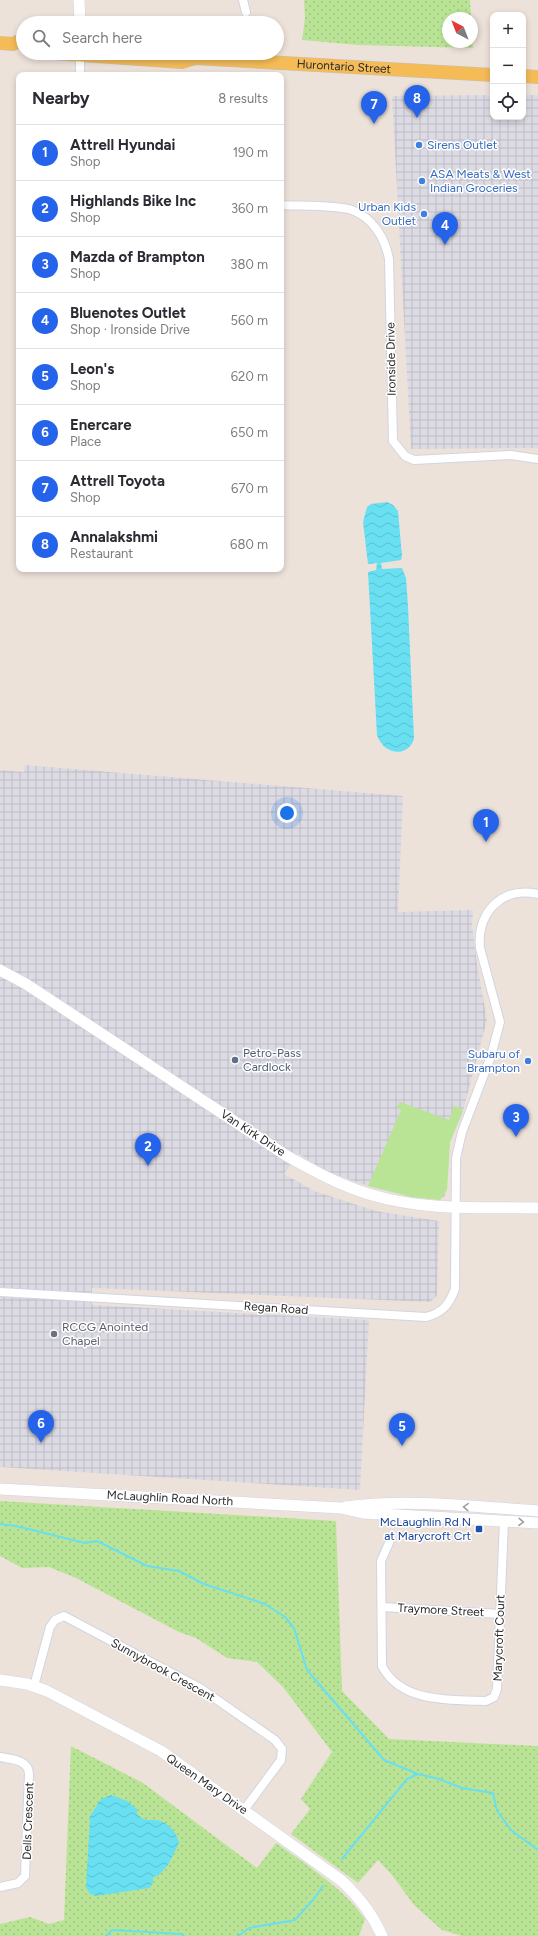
<!DOCTYPE html>
<meta charset="utf-8">
<style>
body{margin:0;font-family:Figtree,sans-serif;background:#f2f2f3;color:#2b2b33}
.controls{position:absolute;right:12px;top:12px;display:grid;overflow:hidden;border-radius:8px;box-shadow:0 2px 6px #0003}
.controls button{width:36px;height:36px;display:grid;place-items:center;padding:0;border:0;border-bottom:1px solid #e1e1e2;background:#fff;color:#2b2b33;font:20px sans-serif}
.compass{position:absolute;left:442px;top:12px;width:36px;height:36px;border-radius:50%;background:#fff;box-shadow:0 2px 6px #0003;rotate:318deg}
.you{position:absolute;left:287px;top:813px;width:14px;height:14px;margin:-10px;border:3px solid #fff;border-radius:50%;background:#1a73e8;box-shadow:0 0 0 6px #1a73e833}
.badge{display:grid;place-items:center;width:26px;height:26px;border-radius:50%;background:#2563eb;color:#fff;font-size:13px;font-weight:700}
.pin{position:absolute;translate:-50% -33px;filter:drop-shadow(0 1px 2px #0008)}
.pin::after{content:'';position:absolute;top:21px;width:14px;height:12px;background:inherit;clip-path:polygon(0 0,100% 0,50% 100%)}
.list{margin:0;padding:0;list-style:none}
h2{display:flex;justify-content:space-between;align-items:center;height:52px;margin:0;padding:0 16px;font-size:17px}
h2 small{font-size:13px;font-weight:400;color:#7c7c81}
.list li{display:grid;grid-template-columns:26px 1fr auto;gap:12px;align-items:center;box-sizing:border-box;height:56px;padding:0 16px;border-top:1px solid #e1e1e2}
.list b{display:block;font-size:15px;white-space:nowrap}
.list p{margin:0;font-size:13px;white-space:nowrap;color:#7c7c81}
.list em{font-size:13px;font-style:normal;color:#7c7c81}
.icon{flex:none;width:22px;height:22px;fill:none;stroke:currentColor;stroke-width:2;stroke-linecap:round;stroke-linejoin:round}
.map{position:relative;flex:none;width:538px;height:1936px;overflow:hidden}
.search{position:absolute;background:#fff;box-shadow:0 2px 6px #0003;left:16px;top:16px;width:268px;height:44px;display:flex;align-items:center;gap:10px;box-sizing:border-box;padding:0 14px;border-radius:22px;color:#7c7c81;font-size:15px}
.panel{position:absolute;background:#fff;box-shadow:0 2px 6px #0003;left:16px;top:72px;width:268px;height:500px;border-radius:8px}
.map>svg:first-child{display:block}
.industrial{fill:url(#industrial-grid)}
.grass{fill:#bae495}
.park{fill:url(#park-dots)}
.water{fill:url(#water-waves)}
.lines{fill:none;stroke-linecap:round;stroke-linejoin:round}
.stream{stroke:#69dff2;stroke-width:2}
.street-casing{stroke:#cfd5e3;stroke-width:10}
.secondary-casing{stroke:#cfd5e3;stroke-width:12}
.primary-casing{stroke:#c3c3c3;stroke-width:14}
.street{stroke:#fff;stroke-width:8}
.secondary{stroke:#fff;stroke-width:11}
.primary{stroke:#f4bb57;stroke-width:13}
.oneway{stroke:#9f9f9f}
.shop-dot{fill:#3f7fe0;stroke:#fff;stroke-width:1.5}
.service-dot{fill:#5c6f8a;stroke:#fff;stroke-width:1.5}
.worship-dot{fill:#6b7280;stroke:#fff;stroke-width:1.5}
.transit-dot{fill:#1a4fb4;stroke:#fff;stroke-width:1.5}
.labels{text-anchor:middle;dominant-baseline:central;stroke-width:3;stroke-linejoin:round;paint-order:stroke}
.street-label{font-size:12px;fill:#292929;stroke:#fff}
.shop-label{font-size:12px;fill:#366cbe;stroke:#fff;text-anchor:start}
.service-label{font-size:12px;fill:#4e5e75;stroke:#fff;text-anchor:start}
.worship-label{font-size:12px;fill:#5b616d;stroke:#fff;text-anchor:start}
.transit-label{font-size:12px;fill:#164399;stroke:#fff;text-anchor:end}
</style>
<div class="map">
<svg width="538" height="1936" viewBox="0 0 538 1936">
<defs>
<pattern id="industrial-grid" width="8" height="8" patternUnits="userSpaceOnUse"><rect width="8" height="8" fill="#dcdbe4"/><path d="M0 4h8M4 0v8" fill="none" stroke="#bdbcc4"/></pattern>
<pattern id="park-dots" width="8" height="8" patternUnits="userSpaceOnUse"><rect width="8" height="8" fill="#bae495"/><path d="M2 2h.1M6 6h.1" fill="none" stroke="#a0c480" stroke-width="1.8" stroke-linecap="round"/></pattern>
<pattern id="water-waves" width="16" height="10" patternUnits="userSpaceOnUse"><rect width="16" height="10" fill="#69dff2"/><path d="M0 5q4-4 8 0t8 0" fill="none" stroke="#5bbfd0"/></pattern>
</defs>
<rect width="100%" height="100%" fill="#ece2da"/>
<!-- industrial -->
<path class="industrial" d="M493 95V117H523V95H538V448L411 449 392 96Z
M25 765 403 796 398 912 473 910 472 925 477 964 487 1020 463 1111 450 1142 447 1190 444 1197 440 1200 412 1197 368 1186 328 1172 299 1154 284 1174 314 1191 376 1211 439 1221 437 1296 430 1302 92 1288V1305L369 1320 360 1490 0 1467V770L24 772Z"/>
<!-- grass -->
<path class="grass" d="M400 1102 449 1120 454 1106 459 1107 463 1111 450 1142 447 1190 440 1200 412 1197 368 1186 401 1110 397 1107Z"/>
<!-- park -->
<path class="park" d="M304 0H470L471 18H448V42H472V36L473 48 358 45 302 40 305 18Z
M0 1501 336 1521 342 1691 389 1739 538 1746V1936H462L442 1930 414 1905 392 1875 378 1860 358 1883 291 1834 310 1809 301 1799 332 1752 283 1687 257 1662 227 1658 196 1638 179 1632 76 1578 49 1567 22 1568 0 1556Z
M71 1746 143 1783 257 1868 276 1843C308 1866 342 1887 365 1919L359 1936H0V1924L30 1917 49 1924 64 1920Z"/>
<!-- water -->
<path class="water" d="M387 502 393 505 398 511 402 556 401 560 381 563 382 569 402 568 406 578 408 606 414 739C407 759 383 754 377 735L368 572 376 570 377 563 368 564 363 522 367 507 371 504Z
M111 1795 127 1801 137 1809V1814C144 1821 147 1820 155 1820 166 1820 178 1833 179 1843L168 1865 159 1875 153 1877V1883L149 1888 96 1896 90 1894 86 1887 90 1816 101 1799Z"/>
<g class="lines">
<!-- stream -->
<path class="stream" d="M0 1524 16 1526 85 1543 97 1541 147 1566 179 1571 204 1584 265 1604 285 1617 294 1628 307 1670 384 1760 418 1774
M342 1859 407 1779 418 1774 439 1779 462 1788 493 1793 497 1811 511 1830 538 1850
M106 1936 112 1930 181 1934 184 1936
M238 1936 249 1928 295 1920 313 1900 323 1886"/>
<defs>
<path id="street" d="M243 0 246 12
M80 75V55
M281 205C298 206 338 205 352 210 373 218 385 238 389 259L393 441 405 456 414 460 511 455 538 459
M0 1292 426 1317C442 1313 449 1305 455 1289L456 1158 462 1132 491 1056 500 1022 480 948C477 912 502 886 538 894
M389 1543 381 1561 382 1666C401 1703 450 1700 486 1701L494 1697 497 1689 504 1521
M382 1607 500 1614
M34 1686 50 1627 55 1620 64 1616 200 1688 275 1740 282 1749 281 1760 244 1810
M0 1757C11 1759 29 1760 29 1774L25 1876 18 1883 0 1887"/>
<path id="secondary" d="M79 0 80 23
M0 970 26 984 287 1156C314 1171 341 1186 372 1195 425 1211 483 1207 538 1208
M0 1489 341 1508 363 1513 538 1523
M345 1507C405 1498 478 1507 538 1511
M0 1680 27 1684 47 1691 161 1751 342 1881C359 1897 373 1915 382 1936"/>
<g id="primary">
<path d="M0 43 13 44 23 39"/>
<path id="s1" d="M53 53 182 62 195 58 493 75"/>
<path d="M523 76 538 77"/>
</g>
</defs>
<!-- street casing -->
<use href="#street" class="street-casing"/>
<!-- secondary casing -->
<use href="#secondary" class="secondary-casing"/>
<!-- primary casing -->
<use href="#primary" class="primary-casing"/>
<!-- street -->
<use href="#street" class="street"/>
<!-- secondary -->
<use href="#secondary" class="secondary"/>
<!-- primary -->
<use href="#primary" class="primary"/>
</g>
<!-- one-way arrows -->
<defs><path id="oneway-chevron" d="M-2-3.5L2.5 0L-2 3.5" fill="none" stroke-width="1.6" stroke-linecap="round" stroke-linejoin="round"/></defs>
<g class="oneway">
<use href="#oneway-chevron" transform="translate(466 1507) rotate(-177)"/>
<use href="#oneway-chevron" transform="translate(521 1522) rotate(3)"/>
</g>
<!-- markers -->
<g class="shop-dot">
<circle cx="419" cy="145" r="4"/>
<circle cx="422" cy="181" r="4"/>
<circle cx="424" cy="214" r="4"/>
<circle cx="528" cy="1061" r="4"/>
</g>
<circle class="service-dot" cx="235" cy="1060" r="4"/>
<circle class="worship-dot" cx="54" cy="1334" r="4"/>
<rect class="transit-dot" x="475" y="1525" width="8" height="8" rx="2"/>
<g class="labels">
<!-- street labels -->
<g class="street-label">
<text stroke="none"><textPath href="#s1" startOffset="292">Hurontario Street</textPath></text>
<text transform="translate(391 359) rotate(-91)">Ironside Drive</text>
<text transform="translate(253 1133) rotate(33)">Van Kirk Drive</text>
<text transform="translate(276 1308) rotate(4)">Regan Road</text>
<text transform="translate(170 1498) rotate(3)">McLaughlin Road North</text>
<text transform="translate(441 1610) rotate(3)">Traymore Street</text>
<text transform="translate(499 1638) rotate(-88)">Marycroft Court</text>
<text transform="translate(163 1670) rotate(29)">Sunnybrook Crescent</text>
<text transform="translate(207 1784) rotate(35)">Queen Mary Drive</text>
<text transform="translate(28 1821) rotate(-88)">Dells Crescent</text>
</g>
<!-- shop labels -->
<g class="shop-label">
<text x="427" y="145">Sirens Outlet</text>
<text x="430" y="174">ASA Meats &amp; West<tspan x="430" dy="14">Indian Groceries</tspan></text>
<text x="416" y="207" text-anchor="end">Urban Kids<tspan x="416" dy="14">Outlet</tspan></text>
<text x="520" y="1054" text-anchor="end">Subaru of<tspan x="520" dy="14">Brampton</tspan></text>
</g>
<!-- service labels -->
<g class="service-label">
<text x="243" y="1053">Petro-Pass<tspan x="243" dy="14">Cardlock</tspan></text>
</g>
<!-- worship labels -->
<g class="worship-label">
<text x="62" y="1327">RCCG Anointed<tspan x="62" dy="14">Chapel</tspan></text>
</g>
<!-- transit labels -->
<g class="transit-label">
<text x="471" y="1522">McLaughlin Rd N<tspan x="471" dy="14">at Marycroft Crt</tspan></text>
</g>
</g>
</svg>
<div class="controls">
<button>+</button>
<button>−</button>
<button><svg class="icon" aria-label="locate" viewBox="0 0 24 24"><circle cx="12" cy="12" r="6"/><path d="M12 2v4M12 18v4M2 12h4M18 12h4"/></svg></button>
</div>
<svg class="compass" viewBox="-18 -18 36 36"><path d="M0-13l5 13h-10z" fill="#e53935"/><path d="M0 13l5-13h-10z" fill="#7c7c81"/></svg>
<div class="you"></div>
<div class="pin badge" style="left:486px;top:842px">1</div>
<div class="pin badge" style="left:148px;top:1166px">2</div>
<div class="pin badge" style="left:516px;top:1137px">3</div>
<div class="pin badge" style="left:445px;top:245px">4</div>
<div class="pin badge" style="left:402px;top:1446px">5</div>
<div class="pin badge" style="left:41px;top:1443px">6</div>
<div class="pin badge" style="left:374px;top:124px">7</div>
<div class="pin badge" style="left:417px;top:118px">8</div>
<div class="search"><svg class="icon" aria-label="search" viewBox="0 0 24 24"><circle cx="10" cy="10" r="6"/><path d="M15 15l6 6"/></svg>Search here</div>
<section class="panel">
<h2>Nearby<small>8 results</small></h2>
<ul class="list">
<li><span class="badge">1</span><div><b>Attrell Hyundai</b><p>Shop</p></div><em>190 m</em></li>
<li><span class="badge">2</span><div><b>Highlands Bike Inc</b><p>Shop</p></div><em>360 m</em></li>
<li><span class="badge">3</span><div><b>Mazda of Brampton</b><p>Shop</p></div><em>380 m</em></li>
<li><span class="badge">4</span><div><b>Bluenotes Outlet</b><p>Shop · Ironside Drive</p></div><em>560 m</em></li>
<li><span class="badge">5</span><div><b>Leon's</b><p>Shop</p></div><em>620 m</em></li>
<li><span class="badge">6</span><div><b>Enercare</b><p>Place</p></div><em>650 m</em></li>
<li><span class="badge">7</span><div><b>Attrell Toyota</b><p>Shop</p></div><em>670 m</em></li>
<li><span class="badge">8</span><div><b>Annalakshmi</b><p>Restaurant</p></div><em>680 m</em></li>
</ul>
</section>
</div>
